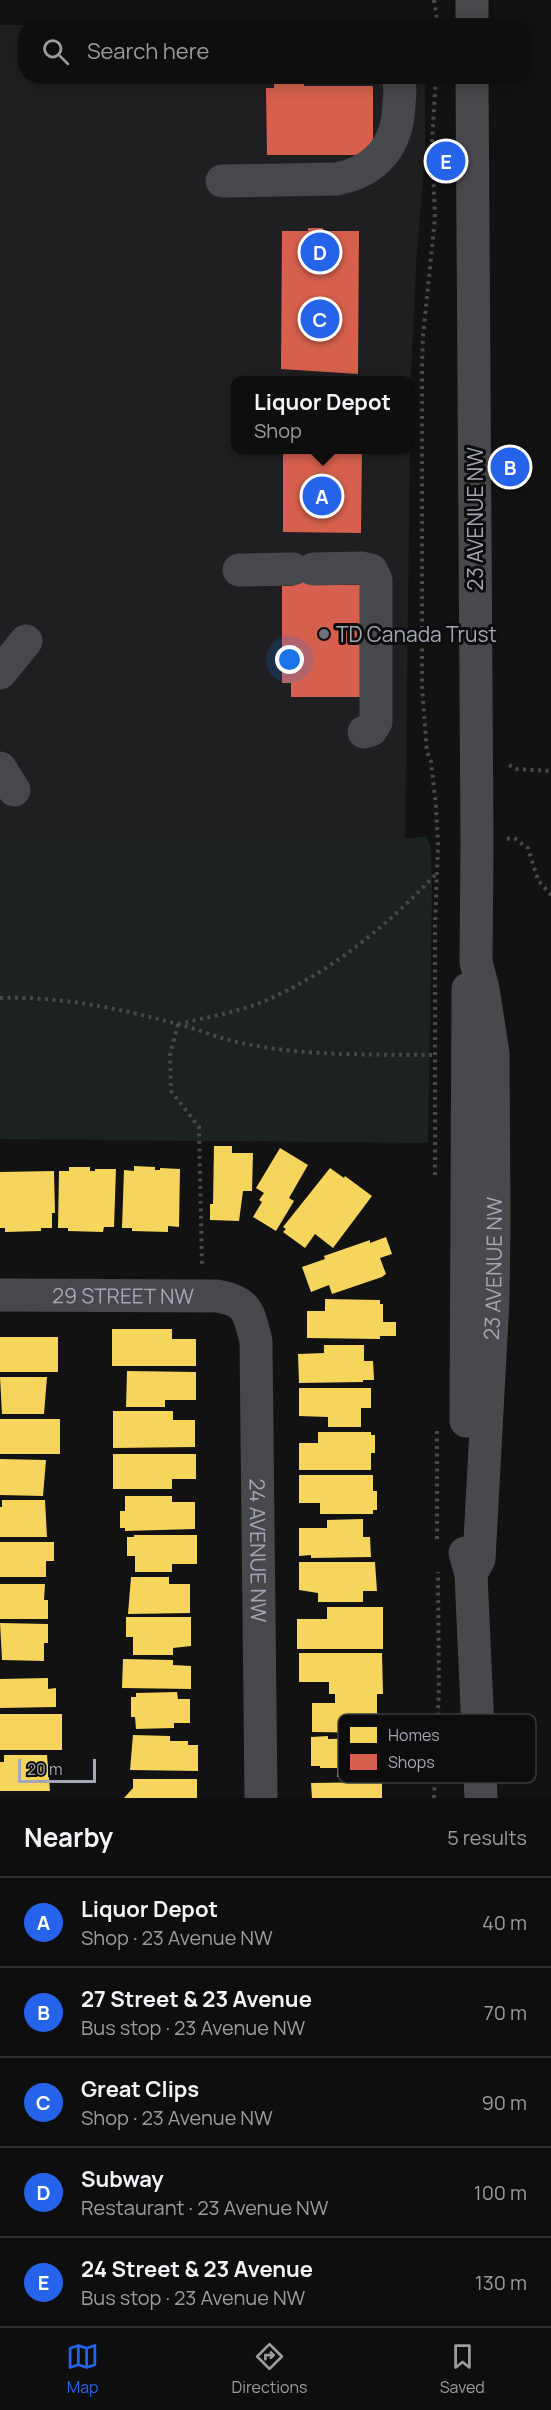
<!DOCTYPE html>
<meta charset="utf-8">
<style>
body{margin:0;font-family:Manrope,sans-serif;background:#171717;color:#f1f3f6}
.scale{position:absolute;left:18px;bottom:15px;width:78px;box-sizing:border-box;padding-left:6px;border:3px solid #a3a6b4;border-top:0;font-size:16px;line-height:21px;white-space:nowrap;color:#a3a6b4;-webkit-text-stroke:4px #0d0d0e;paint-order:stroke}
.you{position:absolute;left:290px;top:660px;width:21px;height:21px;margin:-15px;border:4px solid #fff;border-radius:50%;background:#1a73e8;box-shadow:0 0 0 9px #1a73e833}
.badge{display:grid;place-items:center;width:39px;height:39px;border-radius:50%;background:#2563eb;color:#fff;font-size:20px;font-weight:700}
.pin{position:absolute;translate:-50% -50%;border:3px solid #fff;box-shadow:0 2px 6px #0006}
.popup{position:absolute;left:231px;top:376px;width:183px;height:78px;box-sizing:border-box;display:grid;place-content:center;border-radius:12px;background:#0e0e0e;filter:drop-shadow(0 2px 4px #0005);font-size:20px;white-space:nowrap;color:#9b9c9e}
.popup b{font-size:22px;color:#f1f3f6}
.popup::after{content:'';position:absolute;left:50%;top:100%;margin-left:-12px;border:12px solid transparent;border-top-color:#0e0e0e}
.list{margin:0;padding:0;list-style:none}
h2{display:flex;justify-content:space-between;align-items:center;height:78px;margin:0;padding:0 24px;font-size:26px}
h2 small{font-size:20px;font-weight:400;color:#9b9c9e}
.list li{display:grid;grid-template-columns:39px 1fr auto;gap:18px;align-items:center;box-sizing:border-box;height:90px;padding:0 24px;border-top:2px solid #2e2e2e}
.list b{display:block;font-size:22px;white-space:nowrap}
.list p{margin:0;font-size:20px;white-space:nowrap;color:#9b9c9e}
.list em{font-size:20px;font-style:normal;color:#9b9c9e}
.icon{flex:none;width:33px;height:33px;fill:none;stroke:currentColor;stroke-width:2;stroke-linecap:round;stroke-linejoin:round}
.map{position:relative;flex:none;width:551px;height:1798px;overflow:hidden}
.search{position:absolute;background:#0e0e0e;box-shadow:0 3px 15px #0003;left:18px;right:18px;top:18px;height:66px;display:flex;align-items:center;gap:15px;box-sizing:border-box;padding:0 21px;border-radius:24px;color:#9b9c9e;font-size:22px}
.sheet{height:528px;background:#0e0e0e}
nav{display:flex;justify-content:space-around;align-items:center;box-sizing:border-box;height:84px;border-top:2px solid #2e2e2e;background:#0e0e0e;font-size:16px;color:#9b9c9e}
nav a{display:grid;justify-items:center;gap:3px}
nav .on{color:#2563eb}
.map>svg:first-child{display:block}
.built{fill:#1f1f21;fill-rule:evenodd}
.park{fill:#1c231e}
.homes{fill:#f6d55c}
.shops{fill:#d6604d}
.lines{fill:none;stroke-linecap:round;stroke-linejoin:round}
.path{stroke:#48484d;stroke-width:4;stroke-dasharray:3 4.5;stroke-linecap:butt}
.minor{stroke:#47484b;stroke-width:33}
.major{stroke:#49494d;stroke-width:33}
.poi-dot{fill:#70727c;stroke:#0d0d0e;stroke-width:2}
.labels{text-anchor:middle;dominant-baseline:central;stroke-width:6;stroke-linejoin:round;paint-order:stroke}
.street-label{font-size:21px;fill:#a3a6b4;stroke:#0d0d0e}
.poi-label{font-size:21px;fill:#a3a6b4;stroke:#0d0d0e;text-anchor:start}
.key{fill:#0d0d0e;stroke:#3a3b40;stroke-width:1.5}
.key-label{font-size:16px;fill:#a3a6b4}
</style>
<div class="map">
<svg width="551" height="1798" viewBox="0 0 551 1798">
<rect width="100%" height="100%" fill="#121213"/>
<!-- built -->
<path class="built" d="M410 22 420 25H58Z
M0 25H28L26 26V76L425 77V153L416 265 411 373 405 839 0 840ZM235 380H409V450H235Z"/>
<!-- park -->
<path class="park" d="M426 836 431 848 432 893 428 1143 0 1139V840L405 839Z"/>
<!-- homes -->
<path class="homes" d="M214 1146H232V1153H253L252 1191H243L239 1221 210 1220V1204H213Z
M280 1148 308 1165 289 1198 294 1201 276 1231 253 1217 262 1202 259 1200 264 1193 256 1188Z
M134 1166 155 1167V1170H160V1168L180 1169 179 1227 168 1226V1232L132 1231V1228H122L124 1170 134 1171Z
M69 1167H90V1171H95V1169H116L114 1227H104L103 1232 68 1231V1228H58L59 1171H69Z
M330 1168 344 1178 345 1176 372 1196 333 1248 315 1234 305 1248 283 1232 286 1229 283 1227Z
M54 1171 55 1213H52V1228H41V1231L5 1232V1228H0V1172Z
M386 1237 392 1254 380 1258 386 1274 382 1277 332 1294 329 1285 311 1292 302 1267 325 1259 324 1256 370 1240V1243Z
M325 1299 380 1300V1304H383V1322H396V1336H380V1339L307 1338V1311H325Z
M112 1329H172V1339H196V1366H112Z
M0 1337H58V1372H0Z
M324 1345H364V1361H373L374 1380H363V1382L299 1383 298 1354 324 1353Z
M127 1371 196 1372V1400H165V1407H126Z
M0 1377H47L44 1414H2Z
M299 1388H371V1408H361V1427H328V1417L299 1416Z
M113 1411H173V1420H195V1447L113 1448Z
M0 1419H60V1454H0Z
M318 1432H371V1435H375V1453H371V1470H299V1443H318Z
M113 1454H196V1479H172V1489H113Z
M0 1459 46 1460 43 1496 0 1495Z
M299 1475H373V1491H377V1510H373V1514H320V1503H299Z
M125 1496H172V1502H195V1529L125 1531V1528H120V1511H125Z
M2 1500H45L47 1537H0V1507H2Z
M363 1519V1537H370L371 1557 311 1558V1555L299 1556V1528H327V1520Z
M134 1535H197V1564H172V1572H135V1556H127V1537H134Z
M0 1542H54V1561H46V1577H0Z
M299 1562H375L377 1591H363V1602H318V1593L299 1590Z
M131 1577H169V1584H190V1613L128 1614Z
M0 1584H45L44 1600H48V1619H0Z
M327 1607H383V1649H297V1619H327Z
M126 1617H191V1646L173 1648V1655H133V1637H126Z
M0 1623 48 1624V1643H44V1661L2 1660Z
M299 1653H382L383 1694H377V1716L381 1718V1728L377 1733 312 1732V1703H335V1694H329V1682H299Z
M123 1659 173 1660V1665L191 1666V1689L122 1688Z
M48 1678V1689L56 1688V1707L0 1708V1679Z
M177 1692 178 1699H190V1723H174V1728L136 1729 135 1717H131V1697H136V1693Z
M0 1714H62V1750H0Z
M133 1735 170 1736V1741H188V1745H198V1771L130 1770Z
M328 1736V1739L376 1738 377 1740H387V1758H376L377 1777H337V1768H320V1766H311V1737Z
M4 1755H47L50 1791H0V1762H4Z
M133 1779H197V1798H124L133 1788Z
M382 1782V1798H312L311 1783Z"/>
<!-- shops -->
<path class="shops" d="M274 76H304V86H373V155H267L266 88H274Z
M308 228H323V231H359L358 374 281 369 282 231H308Z
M283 450H362L361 533 283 532Z
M293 563 313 585H366V697H291V683H282V586H293Z"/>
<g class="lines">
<!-- path -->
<path class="path" d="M434 0 438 26
M509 765 517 769 551 771
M507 839 514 838 528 848 538 880 551 895
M0 998C61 996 122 1009 181 1025 197 1029 213 1036 229 1040 296 1057 366 1054 434 1055
M178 1024C208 1017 239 1012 267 1000 331 972 388 925 436 874
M178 1024 170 1055 171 1091 199 1127 202 1267
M435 1175V925L438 845 436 807 431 761 427 752 422 686V367L423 336 435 218 432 141 436 76
M437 1431V1541
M434 1798 439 1690 438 1572"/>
<!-- minor -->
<g class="minor">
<path d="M222 181 336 179C376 172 398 145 399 104 400 95 401 85 397 76"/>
<path d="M313 569 362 568 371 570 376 580V722L371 730 364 732"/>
<path d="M239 570 293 569"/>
<path d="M0 673 26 641"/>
<path d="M0 768 14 790"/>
<path id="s1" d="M0 1295 217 1296C248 1301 249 1313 256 1341L261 1798"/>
</g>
<!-- major -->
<g class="major">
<path d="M472 0V26"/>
<path d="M466 1421 468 989"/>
<path d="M465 1553 471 1574 481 1798"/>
<path id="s2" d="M471 1574 479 1559 493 1300 494 1220 493 1053 483 989 476 962 477 842 472 76"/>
</g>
</g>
<!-- markers -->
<circle class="poi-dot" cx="324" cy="634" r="6"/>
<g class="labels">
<!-- street labels -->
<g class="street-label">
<text transform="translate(475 519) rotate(-90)">23 AVENUE NW</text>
<text stroke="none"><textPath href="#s2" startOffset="308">23 AVENUE NW</textPath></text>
<text stroke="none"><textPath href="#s1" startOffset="123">29 STREET NW</textPath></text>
<text stroke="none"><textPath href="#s1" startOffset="492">24 AVENUE NW</textPath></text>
</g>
<!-- poi labels -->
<g class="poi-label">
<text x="336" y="634">TD Canada Trust</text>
</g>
</g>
<!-- legend -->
<rect x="338" y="1714" width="198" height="69" rx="9" class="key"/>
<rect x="350" y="1727" width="27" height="16" fill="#f6d55c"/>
<rect x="350" y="1754" width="27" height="16" fill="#d6604d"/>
<g class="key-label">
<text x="388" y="1741">Homes</text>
<text x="388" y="1768">Shops</text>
</g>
</svg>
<div class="scale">20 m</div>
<div class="you"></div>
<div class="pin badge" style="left:322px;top:496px">A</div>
<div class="popup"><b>Liquor Depot</b>Shop</div>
<div class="pin badge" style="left:510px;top:467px">B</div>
<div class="pin badge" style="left:320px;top:319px">C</div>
<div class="pin badge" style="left:320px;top:252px">D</div>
<div class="pin badge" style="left:446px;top:161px">E</div>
<div class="search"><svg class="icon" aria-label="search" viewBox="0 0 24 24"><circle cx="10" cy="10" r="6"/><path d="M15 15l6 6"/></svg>Search here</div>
</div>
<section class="sheet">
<h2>Nearby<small>5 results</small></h2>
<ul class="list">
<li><span class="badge">A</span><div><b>Liquor Depot</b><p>Shop · 23 Avenue NW</p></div><em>40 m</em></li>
<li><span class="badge">B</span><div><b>27 Street &amp; 23 Avenue</b><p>Bus stop · 23 Avenue NW</p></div><em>70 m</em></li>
<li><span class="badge">C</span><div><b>Great Clips</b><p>Shop · 23 Avenue NW</p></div><em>90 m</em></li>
<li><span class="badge">D</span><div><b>Subway</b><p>Restaurant · 23 Avenue NW</p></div><em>100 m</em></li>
<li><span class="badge">E</span><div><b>24 Street &amp; 23 Avenue</b><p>Bus stop · 23 Avenue NW</p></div><em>130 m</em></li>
</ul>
</section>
<nav>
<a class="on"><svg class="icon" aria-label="map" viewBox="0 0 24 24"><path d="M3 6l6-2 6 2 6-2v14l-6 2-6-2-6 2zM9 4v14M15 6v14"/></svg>Map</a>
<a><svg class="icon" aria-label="directions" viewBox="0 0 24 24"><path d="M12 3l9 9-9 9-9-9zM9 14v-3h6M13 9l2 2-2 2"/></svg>Directions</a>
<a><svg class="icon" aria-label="saved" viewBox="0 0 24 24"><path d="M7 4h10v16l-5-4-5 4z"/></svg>Saved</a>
</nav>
